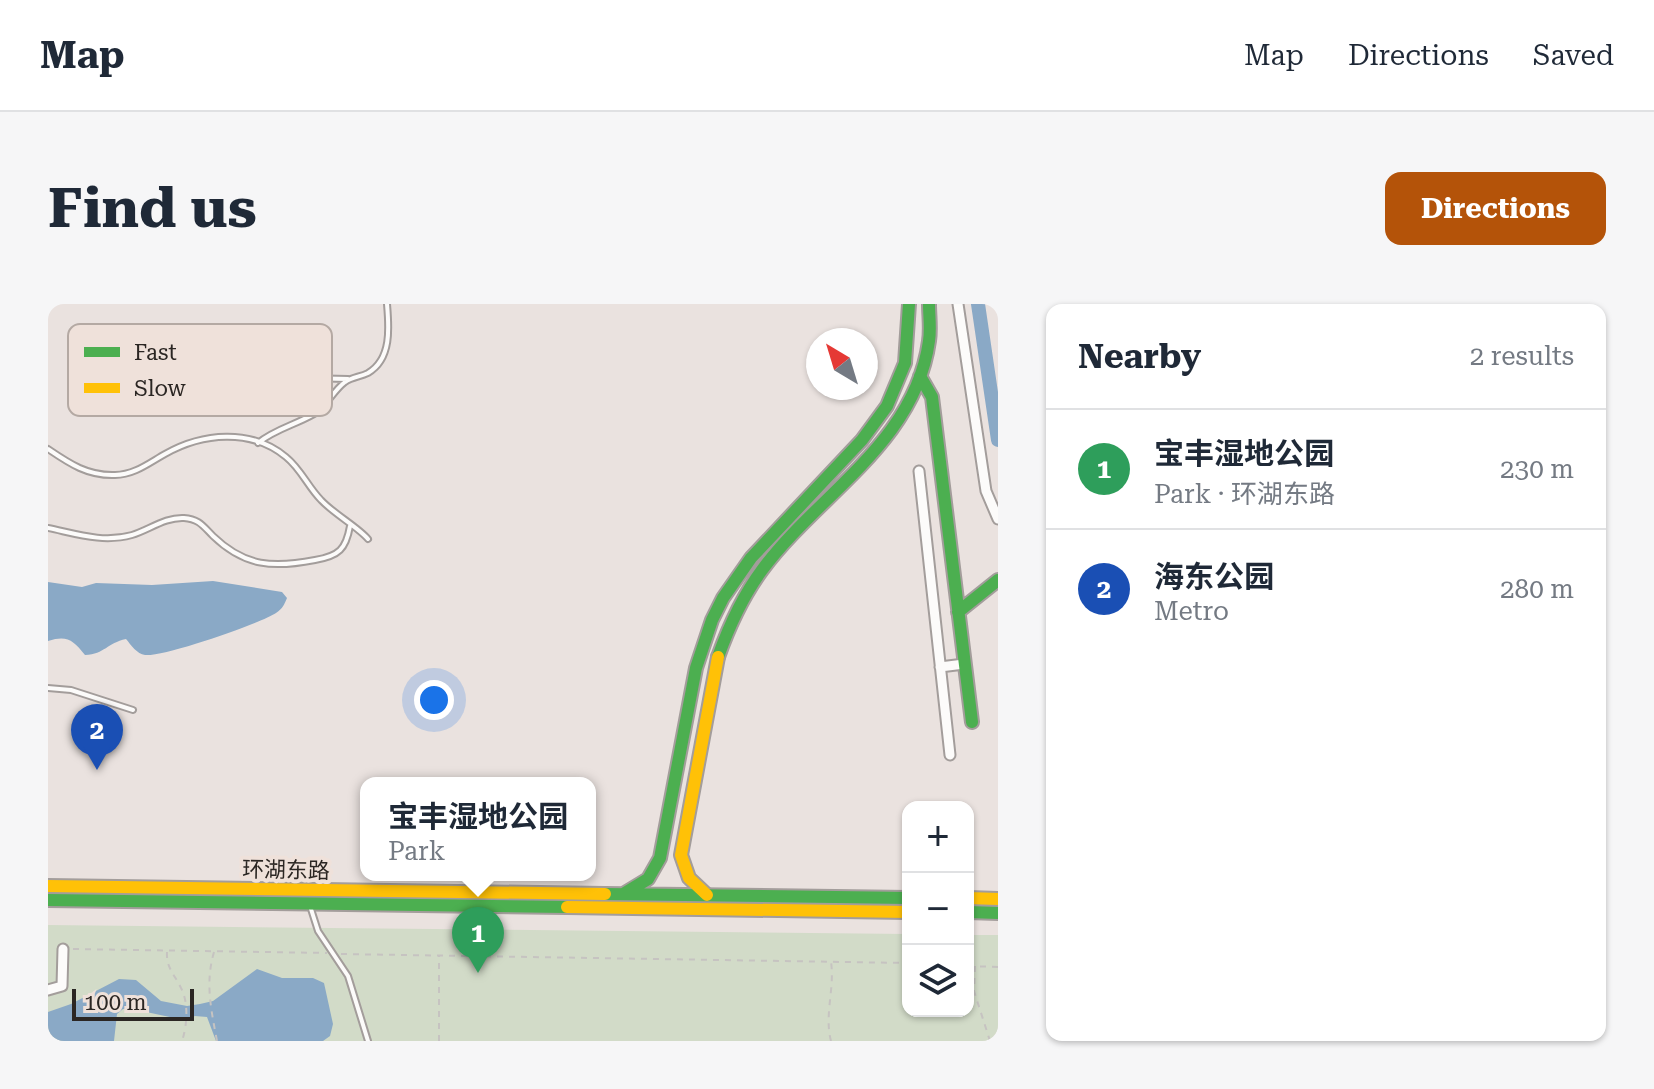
<!DOCTYPE html>
<meta charset="utf-8">
<style>
body{margin:0;font-family:"Roboto Serif","Noto Sans SC",serif;background:#f6f6f7;color:#1f2937}
.controls{position:absolute;right:24px;bottom:24px;display:grid;overflow:hidden;border-radius:16px;box-shadow:0 2px 6px #0004}
.controls button{width:72px;height:72px;display:grid;place-items:center;padding:0;border:0;border-bottom:2px solid #e0e1e3;background:#fff;color:#1f2937;font:40px sans-serif}
.compass{position:absolute;left:758px;top:24px;width:72px;height:72px;border-radius:50%;background:#fff;box-shadow:0 2px 6px #0004;rotate:322deg}
.scale{position:absolute;left:24px;bottom:20px;width:122px;box-sizing:border-box;padding-left:8px;border:4px solid #2b2623;border-top:0;font-size:22px;line-height:28px;white-space:nowrap;color:#2b2623;-webkit-text-stroke:6px #efe1da;paint-order:stroke}
.you{position:absolute;left:386px;top:396px;width:28px;height:28px;margin:-20px;border:6px solid #fff;border-radius:50%;background:#1a73e8;box-shadow:0 0 0 12px #1a73e833}
.badge{display:grid;place-items:center;width:52px;height:52px;border-radius:50%;background:#b45309;color:#fff;font-size:26px;font-weight:700}
.pin{position:absolute;translate:-50% -66px;filter:drop-shadow(0 2px 4px #0008)}
.pin::after{content:'';position:absolute;top:42px;width:28px;height:24px;background:inherit;clip-path:polygon(0 0,100% 0,50% 100%)}
.popup{position:absolute;left:312px;top:473px;width:236px;height:104px;box-sizing:border-box;display:grid;place-content:center;border-radius:16px;background:#fff;filter:drop-shadow(0 2px 6px #0005);font-size:26px;white-space:nowrap;color:#747a83}
.popup b{font-size:30px;color:#1f2937}
.popup::after{content:'';position:absolute;left:50%;top:100%;margin-left:-16px;border:16px solid transparent;border-top-color:#fff}
.list{margin:0;padding:0;list-style:none}
h2{display:flex;justify-content:space-between;align-items:center;height:104px;margin:0;padding:0 32px;font-size:34px}
h2 small{font-size:26px;font-weight:400;color:#747a83}
.list li{display:grid;grid-template-columns:52px 1fr auto;gap:24px;align-items:center;box-sizing:border-box;height:120px;padding:0 32px;border-top:2px solid #e0e1e3}
.list b{display:block;font-size:30px;white-space:nowrap}
.list p{margin:0;font-size:26px;white-space:nowrap;color:#747a83}
.list em{font-size:26px;font-style:normal;color:#747a83}
.icon{flex:none;width:44px;height:44px;fill:none;stroke:currentColor;stroke-width:2;stroke-linecap:round;stroke-linejoin:round}
.map{position:relative;flex:none;width:950px;height:737px;overflow:hidden;border-radius:16px}
header{display:flex;align-items:center;gap:48px;box-sizing:border-box;height:112px;padding:0 40px;background:#fff;border-bottom:2px solid #e0e1e3}
header strong{font-size:38px}
nav{display:flex;gap:44px;margin-inline-start:auto;font-size:28px}
.intro{display:flex;align-items:center;justify-content:space-between;box-sizing:border-box;height:192px;padding:0 48px}
h1{margin:0;font-size:56px}
.button{padding:20px 36px;border-radius:16px;background:#b45309;color:#fff;font-size:28px;font-weight:700}
main{display:flex;gap:48px;padding:0 48px}
aside{flex:1;background:#fff;border-radius:16px;box-shadow:0 2px 6px #0004}
.map>svg:first-child{display:block}
.green{fill:#d2dbc8}
.water{fill:#8aa9c6}
.lines{fill:none;stroke-linecap:round;stroke-linejoin:round}
.river{stroke:#8aa9c6;stroke-width:14}
.lane-casing{stroke:#a39d9b;stroke-width:8}
.street-casing{stroke:#a39d9b;stroke-width:13}
.fast-casing{stroke:#a39d9b;stroke-width:16}
.slow-casing{stroke:#a39d9b;stroke-width:16}
.path{stroke:#c6c3c1;stroke-width:2;stroke-dasharray:6 6;stroke-linecap:butt}
.lane{stroke:#fcfbfa;stroke-width:4}
.street{stroke:#fcfbfa;stroke-width:9}
.fast{stroke:#4caf50;stroke-width:12}
.slow{stroke:#ffc107;stroke-width:12}
.labels{text-anchor:middle;dominant-baseline:central;stroke-width:8;stroke-linejoin:round;paint-order:stroke}
.street-label{font-size:22px;fill:#2b2623;stroke:#efe1da}
.key{fill:#efe1da;stroke:#b4a9a3;stroke-width:2}
.key-label{font-size:22px;fill:#2b2623}
</style>
<header>
<strong>Map</strong>
<nav><a>Map</a><a>Directions</a><a>Saved</a></nav>
</header>
<div class="intro"><h1>Find us</h1><a class="button">Directions</a></div>
<main>
<div class="map">
<svg width="950" height="737" viewBox="0 0 950 737">
<rect width="100%" height="100%" fill="#eae2df"/>
<!-- green -->
<path class="green" d="M0 621 860 630V707H920V631H950V737H0Z"/>
<!-- water -->
<path class="water" d="M165 277 234 288 239 294C236 301 235 304 228 309 211 320 116 353 97 351 89 350 83 341 78 335 59 339 57 350 37 351 25 336 19 331 0 337V278L34 283 48 279 104 281Z
M209 665 234 674H265L276 679 285 720 282 732 275 737H168L159 713 147 712 136 716 84 705H75L69 710 66 737H0V708L23 700 71 675 88 676 113 697 139 702 152 700 165 697Z"/>
<g class="lines">
<!-- river -->
<path class="river" d="M930 0 950 136"/>
<defs>
<path id="lane" d="M192 60 256 74 300 75
M210 139C227 125 247 121 266 110 279 102 285 87 297 78 304 73 312 73 320 69 344 55 341 23 339 0
M0 145C22 160 40 172 67 171 86 171 101 159 117 150 154 129 203 124 238 153 253 165 260 183 273 196 286 210 310 223 320 235
M0 224C29 230 55 239 84 231 101 226 117 213 136 214 151 215 155 222 165 232 197 263 226 264 267 256 291 252 298 245 302 222
M0 384 23 386 85 406
M263 605 270 627 300 672 320 737"/>
<path id="street" d="M910 0 938 187 950 215
M871 167 902 451
M892 363 916 360
M0 686 14 682 15 645"/>
<path id="fast" d="M872 72 884 93 924 418
M910 308 950 276
M670 353C681 322 694 293 714 266 770 190 867 139 881 37 883 25 881 12 881 0
M577 589 600 575 612 554 648 364 664 316 675 294 703 254 814 136 839 102 857 59 861 0
M557 590 860 594
M0 596 519 603
M920 608 950 609"/>
<path id="slow" d="M0 582 557 590
M659 591 641 574 633 551 670 353
M920 594 950 595
M519 603 860 608"/>
</defs>
<!-- lane casing -->
<use href="#lane" class="lane-casing"/>
<!-- street casing -->
<use href="#street" class="street-casing"/>
<!-- fast casing -->
<use href="#fast" class="fast-casing"/>
<!-- slow casing -->
<use href="#slow" class="slow-casing"/>
<!-- path -->
<path class="path" d="M25 645 279 649
M119 648C118 664 127 671 133 684 141 699 139 722 134 737
M166 648C157 679 163 705 169 737
M293 650 860 659
M920 662 950 663
M927 662 926 687 942 737
M391 737V652
M783 737C776 711 787 684 783 658"/>
<!-- lane -->
<use href="#lane" class="lane"/>
<!-- street -->
<use href="#street" class="street"/>
<!-- fast -->
<use href="#fast" class="fast"/>
<!-- slow -->
<use href="#slow" class="slow"/>
</g>
<g class="labels">
<!-- street labels -->
<g class="street-label">
<text transform="translate(238 566) rotate(1)">环湖东路</text>
</g>
</g>
<!-- legend -->
<rect x="20" y="20" width="264" height="92" rx="12" class="key"/>
<rect x="36" y="43" width="36" height="10" fill="#4caf50"/>
<rect x="36" y="79" width="36" height="10" fill="#ffc107"/>
<g class="key-label">
<text x="86" y="56">Fast</text>
<text x="86" y="92">Slow</text>
</g>
</svg>
<div class="controls">
<button>+</button>
<button>−</button>
<button><svg class="icon" aria-label="layers" viewBox="0 0 24 24"><path d="M12 4l9 5-9 5-9-5zM3 14l9 5 9-5"/></svg></button>
</div>
<svg class="compass" viewBox="-18 -18 36 36"><path d="M0-13l5 13h-10z" fill="#e53935"/><path d="M0 13l5-13h-10z" fill="#747a83"/></svg>
<div class="scale">100 m</div>
<div class="you"></div>
<div class="pin badge" style="left:430px;top:669px;background:#2e9e5b">1</div>
<div class="popup"><b>宝丰湿地公园</b>Park</div>
<div class="pin badge" style="left:49px;top:466px;background:#1a4fb4">2</div>
</div>
<aside>
<h2>Nearby<small>2 results</small></h2>
<ul class="list">
<li><span class="badge" style="background:#2e9e5b">1</span><div><b>宝丰湿地公园</b><p>Park · 环湖东路</p></div><em>230 m</em></li>
<li><span class="badge" style="background:#1a4fb4">2</span><div><b>海东公园</b><p>Metro</p></div><em>280 m</em></li>
</ul>
</aside>
</main>
